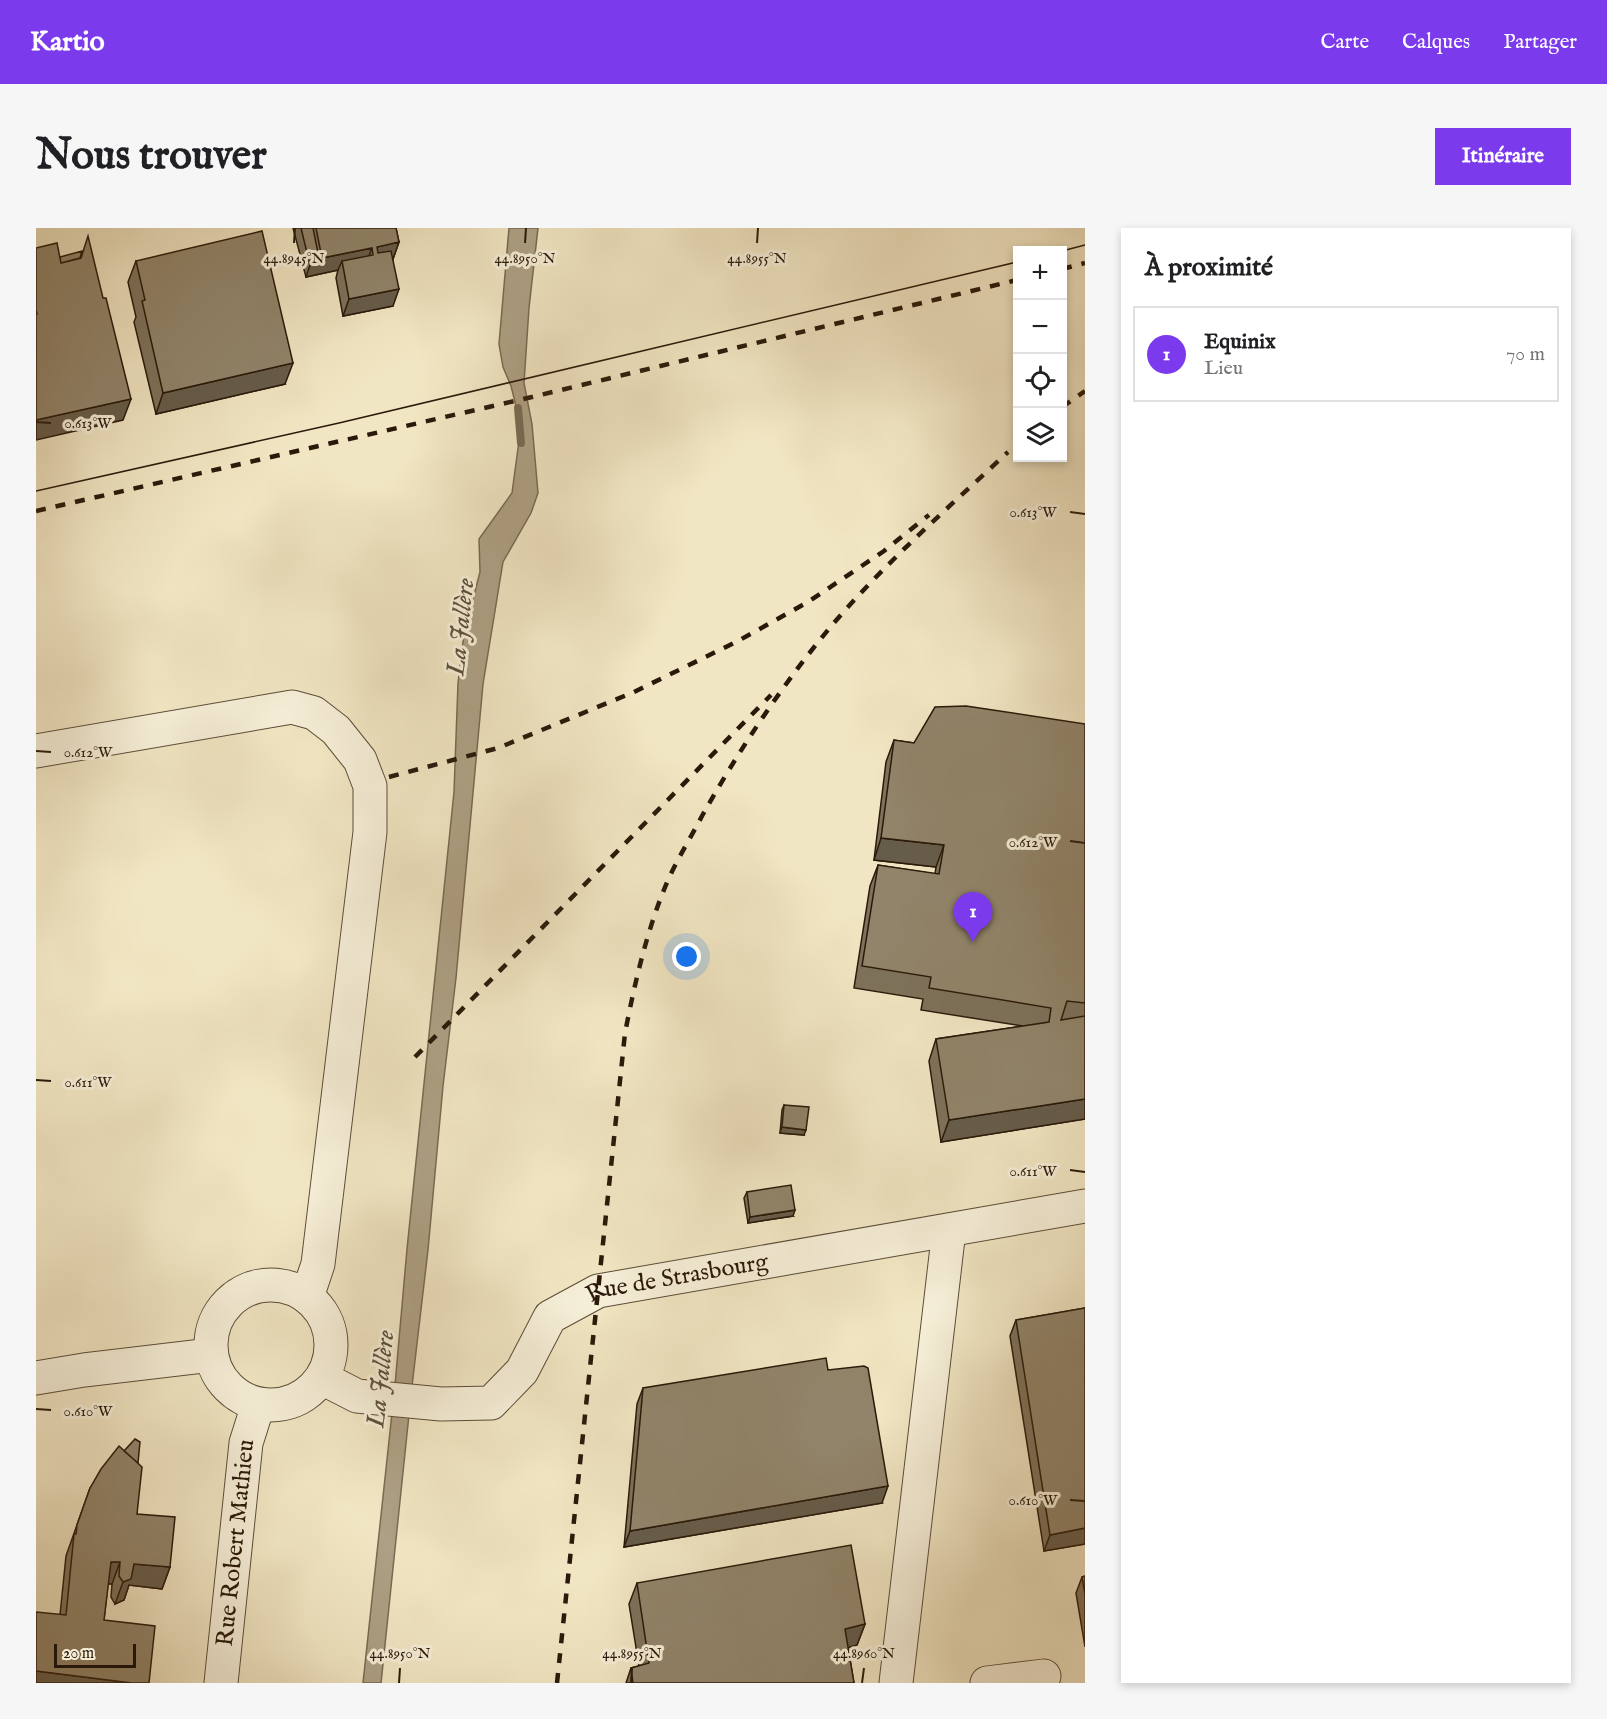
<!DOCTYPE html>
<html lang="fr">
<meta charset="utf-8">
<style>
body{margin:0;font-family:"IM FELL English",serif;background:#f6f6f6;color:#202124}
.controls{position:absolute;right:18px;top:18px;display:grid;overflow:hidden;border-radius:0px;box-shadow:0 3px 9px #0003}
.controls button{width:54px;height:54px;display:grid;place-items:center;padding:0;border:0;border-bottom:2px solid #e0e0e0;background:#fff;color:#202124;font:30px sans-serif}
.scale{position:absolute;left:18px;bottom:15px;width:82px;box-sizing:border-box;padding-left:6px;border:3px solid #2a190a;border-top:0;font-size:16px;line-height:21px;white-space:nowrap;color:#2a190a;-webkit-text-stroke:4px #f6efd8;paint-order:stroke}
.you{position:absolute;left:651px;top:729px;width:21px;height:21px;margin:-15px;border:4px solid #fff;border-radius:50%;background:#1a73e8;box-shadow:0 0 0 9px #1a73e833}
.badge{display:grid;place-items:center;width:39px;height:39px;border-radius:50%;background:#7c3aed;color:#fff;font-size:20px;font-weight:700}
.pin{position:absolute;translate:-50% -50px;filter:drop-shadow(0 2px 3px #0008)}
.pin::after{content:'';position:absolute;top:32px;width:21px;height:18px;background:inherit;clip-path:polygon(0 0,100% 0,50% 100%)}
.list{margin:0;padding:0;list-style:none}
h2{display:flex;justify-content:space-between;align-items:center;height:78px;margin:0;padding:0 24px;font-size:26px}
h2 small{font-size:20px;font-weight:400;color:#757577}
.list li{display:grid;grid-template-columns:39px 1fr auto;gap:18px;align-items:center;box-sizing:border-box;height:96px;margin:0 12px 12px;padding:0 12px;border:2px solid #e0e0e0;border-radius:0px}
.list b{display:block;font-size:22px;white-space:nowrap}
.list p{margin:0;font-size:20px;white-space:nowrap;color:#757577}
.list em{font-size:20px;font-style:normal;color:#757577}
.icon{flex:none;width:33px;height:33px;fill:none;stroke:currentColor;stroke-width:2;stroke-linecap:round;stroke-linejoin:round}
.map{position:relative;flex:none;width:1049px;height:1455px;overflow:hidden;border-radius:0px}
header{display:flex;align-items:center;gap:36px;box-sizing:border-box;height:84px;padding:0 30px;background:#7c3aed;color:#fff}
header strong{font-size:28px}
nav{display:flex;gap:33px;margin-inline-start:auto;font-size:21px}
.intro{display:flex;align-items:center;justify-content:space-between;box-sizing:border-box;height:144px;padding:0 36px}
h1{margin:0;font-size:42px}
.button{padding:15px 27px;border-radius:0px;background:#7c3aed;color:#fff;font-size:21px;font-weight:700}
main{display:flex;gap:36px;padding:0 36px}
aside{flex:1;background:#fff;border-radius:0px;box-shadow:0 3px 9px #0003}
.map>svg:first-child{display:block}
.water{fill:#ada084;stroke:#796a53;stroke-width:1.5}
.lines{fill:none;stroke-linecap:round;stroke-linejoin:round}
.stream{stroke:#796a53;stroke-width:8}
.minor-casing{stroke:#5c4c38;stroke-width:35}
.minor{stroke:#f6efd8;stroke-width:33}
.tram{stroke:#2a190a;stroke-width:1.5}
.rail{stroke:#2a190a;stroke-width:4.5;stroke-dasharray:10 10;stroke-linecap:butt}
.wall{fill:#7d725b;stroke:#2a190a;stroke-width:1.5}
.shaded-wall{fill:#665c4a;stroke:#2a190a;stroke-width:1.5}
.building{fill:#91846a;stroke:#2a190a;stroke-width:1.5}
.ticks{fill:none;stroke:#2a190a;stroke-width:2}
.labels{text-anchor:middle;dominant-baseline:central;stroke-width:6;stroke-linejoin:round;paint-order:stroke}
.street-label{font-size:24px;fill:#2a190a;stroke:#f6efd8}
.water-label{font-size:26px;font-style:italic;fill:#5e4f3b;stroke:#f6efd8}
.ticks-label{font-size:15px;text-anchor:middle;fill:#2a190a;stroke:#f6efd8;stroke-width:6;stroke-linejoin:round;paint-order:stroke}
</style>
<header>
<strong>Kartio</strong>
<nav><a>Carte</a><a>Calques</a><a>Partager</a></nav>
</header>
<div class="intro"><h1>Nous trouver</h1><a class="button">Itinéraire</a></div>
<main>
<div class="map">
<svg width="1049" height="1455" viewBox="0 0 1049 1455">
<rect width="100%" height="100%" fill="#f1e6c3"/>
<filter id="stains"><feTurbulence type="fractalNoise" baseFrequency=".00333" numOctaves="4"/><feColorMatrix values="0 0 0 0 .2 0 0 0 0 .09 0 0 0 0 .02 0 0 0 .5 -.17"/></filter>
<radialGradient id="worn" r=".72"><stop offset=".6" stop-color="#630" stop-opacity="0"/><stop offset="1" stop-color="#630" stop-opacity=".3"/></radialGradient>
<!-- water -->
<path class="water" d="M473 0H502L493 80 488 155 496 196 502 265 495 285 467 334 447 456 420 750 407 858 392 1022 376 1158 345 1455H327L359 1157 371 1021 418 564 422 455 428 406 444 344 443 311 476 265 485 198 475 158 467 139 463 116Z"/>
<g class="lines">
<!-- stream -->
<path class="stream" d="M482 180 485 215"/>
<defs>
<g id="minor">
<path d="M0 523 256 479 278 485 300 502 324 532 334 558V604L282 1036 271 1069"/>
<circle cx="235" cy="1117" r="60"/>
<path d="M0 1150 48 1142 175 1127"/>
<path id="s1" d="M286 1150 321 1168 405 1176 455 1175 486 1143 514 1089 562 1063 1049 978"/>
<path id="s2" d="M185 1455 210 1215 222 1177"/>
<path d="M860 1455 913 1002"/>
<path d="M951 1455 1008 1448"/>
</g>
</defs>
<!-- minor casing -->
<use href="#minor" class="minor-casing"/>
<!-- minor -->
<use href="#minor" class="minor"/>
<!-- tram -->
<path class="tram" d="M1026 23 1049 17
M0 263 303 195 981 34"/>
<!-- rail -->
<path class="rail" d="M1026 41 1049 35
M1026 179 1049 163
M0 283 496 169 981 52
M353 549 462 520 598 464 702 413 772 374 848 323 893 287
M379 829 735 467
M521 1455 589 805C599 754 611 701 632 652 642 630 655 609 666 588 703 522 748 454 797 396 850 334 912 280 972 224"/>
</g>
<!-- wall -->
<path class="wall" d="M257 0H360L363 14 357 31V78L307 88 300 50 302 42 270 49Z
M100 33 249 156 120 186 98 94 100 89 92 54Z
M1049 496V891L905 914 893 833 900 811 987 798 885 782 887 771 818 760 834 658 842 637 899 646 900 639 838 632 850 534 858 512 878 515Z
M748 877 768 907 744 905 746 882Z
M711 964 757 988 712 995 708 970Z
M1049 1080V1316L1008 1323 974 1108 980 1092Z
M607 1160 846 1275 588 1319 601 1176Z
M102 1235 101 1286 134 1339 126 1361 93 1357 88 1372 79 1376 75 1369 76 1356H72L68 1392 24 1387 30 1328 54 1260Z
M1049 1348V1419L1040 1365 1046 1349Z
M601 1355 829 1396 821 1417 812 1420 818 1455H590L595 1440 603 1438 593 1376Z"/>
<!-- shaded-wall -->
<path class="shaded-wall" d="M363 14 357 31 335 35 341 19Z
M336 20 330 36 306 33 302 42 270 49 274 37 284 35 286 30Z
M363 61 357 78 307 88 313 71Z
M257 135 249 156 120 186 127 165Z
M95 171 87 192 0 212V192Z
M845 610 908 617 900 639 838 632Z
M1049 871V891L905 914 913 892Z
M746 899 770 902 768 907 744 905Z
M759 982 757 988 712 995 714 989Z
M852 1258 846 1275 588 1319 594 1303Z
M1049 1300V1316L1008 1323 1014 1307Z
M75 1334H84L76 1356 67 1355Z
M98 1336 134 1339 126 1361 93 1357 88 1372 79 1376 87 1354Z
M829 1396 821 1417 801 1423 809 1401Z
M0 1443 96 1455H0Z"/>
<!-- building -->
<path class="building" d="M265 0H277L284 35 274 37Z
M280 0H360L363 14 341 19 342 25 355 23 363 61 313 71 306 33 337 27 336 20 286 30Z
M226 3 257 135 127 165 106 73 109 72 100 33Z
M52 8 67 70H70L95 171 0 192V86H1L0 82V20L21 15 25 35 45 30Z
M46 23 44 30 25 35 24 29Z
M930 478 1049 496V775L1031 773 1025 792 1049 788V871L913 892 900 811 1013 794 1015 780 893 760 895 749 826 738 842 637 903 646 908 617 845 610 858 512 878 515 899 479Z
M748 877 773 879 770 902 746 899Z
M755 957 759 982 714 989 711 964Z
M1049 1080V1300L1014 1307 980 1092Z
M790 1130 792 1142 828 1138 832 1140 852 1258 594 1303 607 1160Z
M99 1211 104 1214 102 1235 88 1223Z
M83 1218 106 1239 101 1286 139 1289 134 1339 98 1336 95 1351 87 1354 83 1348 84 1334H75L68 1392 119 1398 113 1455H96L0 1443V1384L30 1387 38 1306H40L41 1297 54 1260 65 1241Z
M815 1317 829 1396 809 1401 818 1455H597L595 1440 613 1435 601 1355Z
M1049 1348V1366L1046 1349Z"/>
<!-- ticks -->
<path class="ticks" d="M258 15 259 0M489 15 490 0M721 15 722 0M0 194 15 195M1034 284 1049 286M0 523 15 524M1034 613 1049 615M0 852 15 853M1034 942 1049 944M0 1181 15 1182M1034 1272 1049 1273M363 1455 364 1440M595 1455 596 1440M826 1455 828 1440"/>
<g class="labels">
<!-- street labels -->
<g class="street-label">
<text stroke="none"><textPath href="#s1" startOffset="414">Rue de Strasbourg</textPath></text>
<text stroke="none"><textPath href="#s2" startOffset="141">Rue Robert Mathieu</textPath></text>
</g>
<!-- water labels -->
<g class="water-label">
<text transform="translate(425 399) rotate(-84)">La Jallère</text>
<text transform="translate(345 1151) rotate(-84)">La Jallère</text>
</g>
</g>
<g class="ticks-label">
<text x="258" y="35">44.8945°N</text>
<text x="489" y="35">44.8950°N</text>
<text x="721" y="35">44.8955°N</text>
<text x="52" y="200">0.613°W</text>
<text x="997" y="289">0.613°W</text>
<text x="52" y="529">0.612°W</text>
<text x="997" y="619">0.612°W</text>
<text x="52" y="859">0.611°W</text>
<text x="997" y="948">0.611°W</text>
<text x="52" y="1188">0.610°W</text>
<text x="997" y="1277">0.610°W</text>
<text x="364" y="1430">44.8950°N</text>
<text x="596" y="1430">44.8955°N</text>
<text x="828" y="1430">44.8960°N</text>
</g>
<rect width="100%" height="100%" filter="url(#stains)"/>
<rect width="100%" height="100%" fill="url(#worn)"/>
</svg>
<div class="controls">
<button>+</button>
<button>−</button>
<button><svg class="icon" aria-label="locate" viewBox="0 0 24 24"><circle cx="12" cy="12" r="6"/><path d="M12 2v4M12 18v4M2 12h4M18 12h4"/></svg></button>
<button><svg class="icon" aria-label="layers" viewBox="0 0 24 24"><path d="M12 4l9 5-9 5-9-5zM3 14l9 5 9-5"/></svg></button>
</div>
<div class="scale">20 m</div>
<div class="you"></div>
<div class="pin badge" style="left:937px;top:714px">1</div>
</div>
<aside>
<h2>À proximité<small></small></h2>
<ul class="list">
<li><span class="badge">1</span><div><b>Equinix</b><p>Lieu</p></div><em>70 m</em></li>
</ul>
</aside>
</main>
